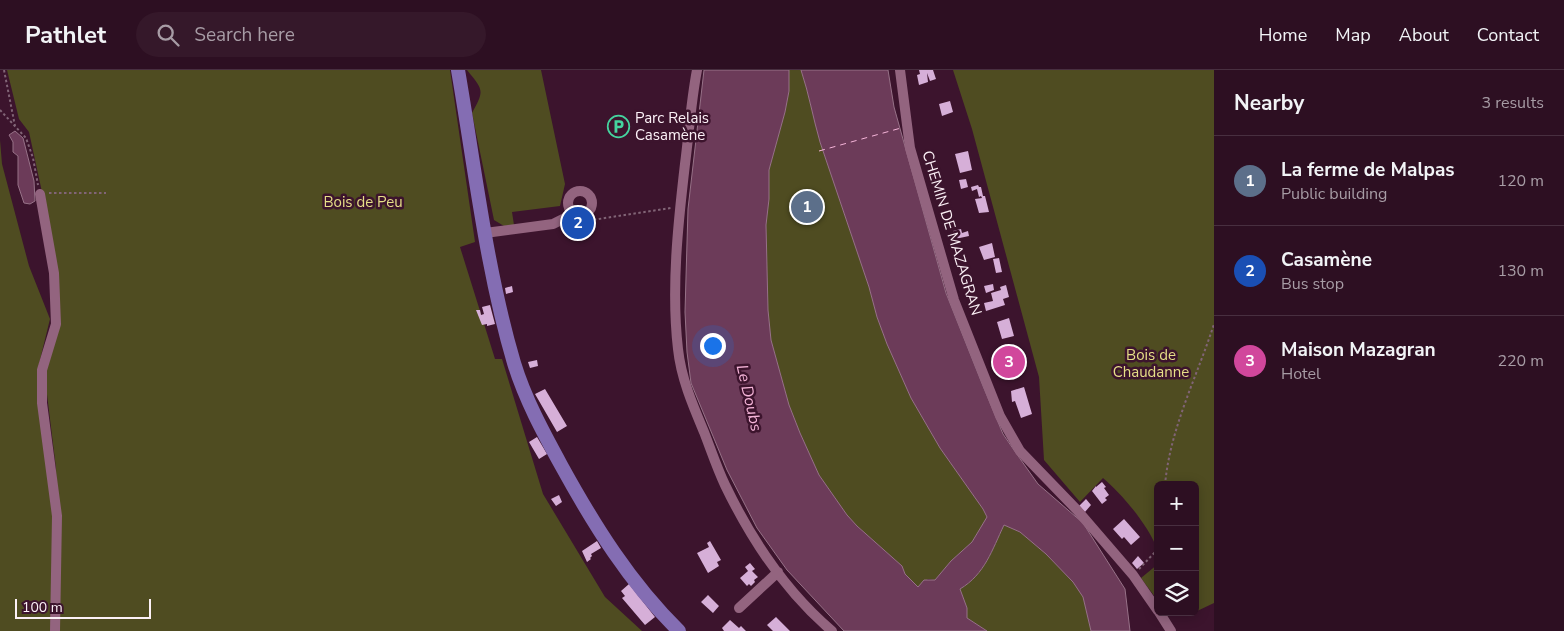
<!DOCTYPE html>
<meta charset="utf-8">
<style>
body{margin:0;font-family:"Nunito Sans",sans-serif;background:#35182a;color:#f1f3f6}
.controls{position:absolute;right:15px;bottom:15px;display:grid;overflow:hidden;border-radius:8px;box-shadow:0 2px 12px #0003}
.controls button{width:45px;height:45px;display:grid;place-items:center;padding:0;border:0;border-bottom:1px solid #482f40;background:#2d0f22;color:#f1f3f6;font:25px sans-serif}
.scale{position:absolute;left:15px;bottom:12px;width:136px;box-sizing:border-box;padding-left:5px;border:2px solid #fcf1f7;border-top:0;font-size:14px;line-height:18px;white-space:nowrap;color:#fcf1f7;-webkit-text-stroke:4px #3c142d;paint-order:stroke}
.you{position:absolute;left:712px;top:275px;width:18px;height:18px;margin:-12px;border:4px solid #fff;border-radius:50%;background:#1a73e8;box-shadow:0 0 0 8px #1a73e833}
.badge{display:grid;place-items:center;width:32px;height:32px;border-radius:50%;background:#7c3aed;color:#fff;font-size:16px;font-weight:700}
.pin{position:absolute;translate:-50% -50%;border:2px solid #fff;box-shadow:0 1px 5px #0006}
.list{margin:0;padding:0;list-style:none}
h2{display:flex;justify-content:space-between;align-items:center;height:65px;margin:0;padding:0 20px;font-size:21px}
h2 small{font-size:16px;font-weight:400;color:#a79ca5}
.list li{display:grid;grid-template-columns:32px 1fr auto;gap:15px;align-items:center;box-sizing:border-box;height:90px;padding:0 20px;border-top:1px solid #482f40}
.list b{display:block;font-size:19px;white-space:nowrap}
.list p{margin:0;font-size:16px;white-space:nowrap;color:#a79ca5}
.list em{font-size:16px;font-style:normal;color:#a79ca5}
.icon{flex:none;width:28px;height:28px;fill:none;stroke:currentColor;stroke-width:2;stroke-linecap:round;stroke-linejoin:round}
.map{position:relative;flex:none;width:1214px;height:561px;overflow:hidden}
header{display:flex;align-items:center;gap:30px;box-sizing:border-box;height:70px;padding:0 25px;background:#2d0f22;border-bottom:1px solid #482f40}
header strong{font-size:24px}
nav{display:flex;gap:28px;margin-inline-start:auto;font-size:18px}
.search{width:350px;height:45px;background:#35182a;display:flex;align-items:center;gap:12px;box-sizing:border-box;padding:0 18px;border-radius:28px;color:#a79ca5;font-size:19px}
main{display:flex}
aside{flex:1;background:#2d0f22}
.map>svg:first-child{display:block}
.green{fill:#4f4c21}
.water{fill:#6c3b59;stroke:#977288}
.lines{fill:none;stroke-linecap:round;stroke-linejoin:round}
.ferry{stroke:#f6b5d9;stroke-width:1;stroke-dasharray:6 5;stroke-linecap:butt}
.building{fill:#d6afd8}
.path{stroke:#816476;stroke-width:2;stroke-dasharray:2.5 2.5;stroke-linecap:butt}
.minor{stroke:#93647f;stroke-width:10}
.major{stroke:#846db3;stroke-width:14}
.labels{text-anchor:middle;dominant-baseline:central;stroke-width:5;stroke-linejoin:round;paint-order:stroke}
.poi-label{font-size:15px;fill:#fcf1f7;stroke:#3c142d;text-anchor:start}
.park-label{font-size:15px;fill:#e6df87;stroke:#3c142d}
.street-label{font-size:15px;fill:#fcf1f7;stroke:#3c142d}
.water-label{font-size:16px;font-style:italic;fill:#f6b5d9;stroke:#3c142d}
</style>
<header>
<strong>Pathlet</strong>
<div class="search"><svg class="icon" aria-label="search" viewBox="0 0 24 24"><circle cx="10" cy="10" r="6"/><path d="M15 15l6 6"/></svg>Search here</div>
<nav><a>Home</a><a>Map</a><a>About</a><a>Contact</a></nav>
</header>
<main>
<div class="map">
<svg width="1214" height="561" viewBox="0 0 1214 561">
<rect width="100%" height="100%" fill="#3c142d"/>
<!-- green -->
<path class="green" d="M7 0H450L475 172 460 177 495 289H502L543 424 605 527 642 561H59L56 398 44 300 53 277V173L29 62 19 49Z
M467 0H541L565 114 560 136 512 142 514 155 504 156 494 150 472 43C485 20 483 20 467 0Z
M789 0H801C809 24 813 48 820 72L869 217 877 247 887 274 911 328 940 378 983 439 987 448 972 472 951 491 935 510 928 509 918 517 905 504 902 496 857 456 847 445 819 405 800 363 789 335 771 270 768 240 766 155 769 129V100L785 42 789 21Z
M953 0H1214V533L1195 542V415H1158V481C1149 456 1123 425 1103 408L1080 432 1044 390 1039 307 972 59Z
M0 70 2 94 29 196 50 249 38 298 54 446 52 561H0Z
M1004 455 1020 462 1046 484 1073 512 1083 527 1091 561H987L967 548V538L960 519C985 504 992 480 1004 455Z
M1158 494V531L1141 508Z"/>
<!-- water -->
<path class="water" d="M704 0H789V21L785 42 769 100V129L766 155 768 240 771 270 789 335 800 363 819 405 847 445 857 456 902 496 905 504 918 517 924 510H935L951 491 972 472 987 447 983 439 940 378 911 328 887 274 877 247 869 217 820 72C813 48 809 24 801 0H888L894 37 946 223 983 316 1003 364 1016 383 1038 414 1083 453 1125 519 1130 561H1091L1083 527 1073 512 1046 484 1020 462 1004 455C992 480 985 504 960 519L967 538V548L987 561H844L787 500 757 458 727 400 691 313 687 282 685 242 688 139Z
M15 61 23 68 34 111 35 131 30 134 24 133 18 115V86L13 82V72L9 65Z"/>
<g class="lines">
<!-- ferry -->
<path class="ferry" d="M819 81 901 58"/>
</g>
<!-- building -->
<path class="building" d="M919 0H933L936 9 930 11 927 3 928 12 919 15 917 5 920 4Z
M950 31 953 42 942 46 939 34Z
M968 81 972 100 960 103 955 84Z
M966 109 968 117 961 119 959 110Z
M978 115 979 117H981L983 126H985L989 142 979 143 975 129 982 128 981 126 979 127 977 119 972 121 971 117Z
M961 159 962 163 968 161 969 166 955 169 953 161Z
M992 173 995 187 984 190 979 177Z
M999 188 1002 202 996 203 993 189Z
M993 214 994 220 986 223 984 216Z
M1006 215 1009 227 1003 229 1005 235 986 241 984 233 993 231 991 223 1001 220 1000 217Z
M512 216 513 222 506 224 505 218Z
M490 235 495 254 487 256V254L482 255 476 240H480L481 245 484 244 482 237Z
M1009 248 1014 266 1002 269 997 252Z
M1009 278 1013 290H1015L1019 304 1010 308 1001 281Z
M537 290 538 296 530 298 528 292Z
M1024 317 1032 344 1021 348 1015 331 1012 332 1011 321Z
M545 319 567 356 557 362 535 324Z
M537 367 547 384 539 389 529 372Z
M1102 412 1106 417 1104 418 1109 425 1105 428 1107 430 1102 434 1092 421 1096 416V417Z
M559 425 562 432 556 436 551 429Z
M1086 429 1091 435 1085 442 1079 436Z
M1124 449 1140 467 1131 475 1124 467 1122 469 1113 459Z
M597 471 601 478 591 484 592 486 590 488 591 489 587 492 582 481Z
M710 471 721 490 717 492 719 496 708 503 697 483 709 477 707 473Z
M1138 486 1144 493 1137 499 1132 493Z
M750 493 755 499 752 501 758 507 754 510 755 512 751 516 749 514 747 516 740 508 748 501 745 497Z
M629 514 655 547 645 555 622 528 625 526 621 521Z
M708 525 719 536 713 543 701 532Z
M776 547 790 561H773L767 555Z
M730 550 739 558 741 556 746 561H724L722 558Z"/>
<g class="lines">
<!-- path -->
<path class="path" d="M4 0 15 56
M0 40 26 68 33 88 38 115
M49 123H106
M579 152 671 138
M1165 415C1170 358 1197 307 1214 254
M1139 499 1158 479"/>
<!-- minor -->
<path class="minor" d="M697 0C691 31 689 63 685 94 678 154 671 219 678 279 681 308 693 336 704 362 711 380 717 398 725 415 751 469 786 522 832 561
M900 0 910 78 954 230 1000 346 1020 381 1077 440 1133 505 1158 541
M568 133a12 12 0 1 1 24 0a12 12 0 1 1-24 0Z
M40 124 54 203 56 254 42 300V333L57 446 55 561
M485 163 553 154 573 144
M739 538 778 502
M1159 542 1171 561"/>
<!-- major -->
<path class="major" d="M458 0C475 98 486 198 514 293 525 329 543 362 561 395 594 455 630 513 679 561"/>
</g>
<!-- icons -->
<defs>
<symbol id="parking-ring" viewBox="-11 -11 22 22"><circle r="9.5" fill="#3c142d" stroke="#45d49f" stroke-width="1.5"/><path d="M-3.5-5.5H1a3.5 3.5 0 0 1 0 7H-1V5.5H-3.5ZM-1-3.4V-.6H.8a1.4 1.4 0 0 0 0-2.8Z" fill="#45d49f"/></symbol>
</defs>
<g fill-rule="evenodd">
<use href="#parking-ring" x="606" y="44" width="25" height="25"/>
</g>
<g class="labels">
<!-- poi labels -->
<g class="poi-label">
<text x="635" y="48">Parc Relais<tspan x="635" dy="17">Casamène</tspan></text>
</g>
<!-- park labels -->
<g class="park-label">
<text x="363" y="132">Bois de Peu</text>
<text x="1151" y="285">Bois de<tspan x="1151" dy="17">Chaudanne</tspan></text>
</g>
<!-- street labels -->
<g class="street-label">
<text transform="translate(952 163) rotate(73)">CHEMIN DE MAZAGRAN</text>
</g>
<!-- water labels -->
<g class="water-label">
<text transform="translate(749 328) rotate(77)">Le Doubs</text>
</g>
</g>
</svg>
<div class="controls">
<button>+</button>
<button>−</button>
<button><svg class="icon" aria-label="layers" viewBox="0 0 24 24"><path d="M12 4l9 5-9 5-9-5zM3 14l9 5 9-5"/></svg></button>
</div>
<div class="scale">100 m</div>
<div class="you"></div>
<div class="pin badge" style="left:807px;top:137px;background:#5c6f8a">1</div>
<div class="pin badge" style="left:578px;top:153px;background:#1a4fb4">2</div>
<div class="pin badge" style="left:1009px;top:292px;background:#d1479c">3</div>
</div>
<aside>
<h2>Nearby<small>3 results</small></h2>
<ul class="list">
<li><span class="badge" style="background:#5c6f8a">1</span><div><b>La ferme de Malpas</b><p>Public building</p></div><em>120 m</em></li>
<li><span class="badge" style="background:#1a4fb4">2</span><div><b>Casamène</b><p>Bus stop</p></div><em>130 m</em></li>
<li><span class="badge" style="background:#d1479c">3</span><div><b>Maison Mazagran</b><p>Hotel</p></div><em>220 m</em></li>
</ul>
</aside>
</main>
